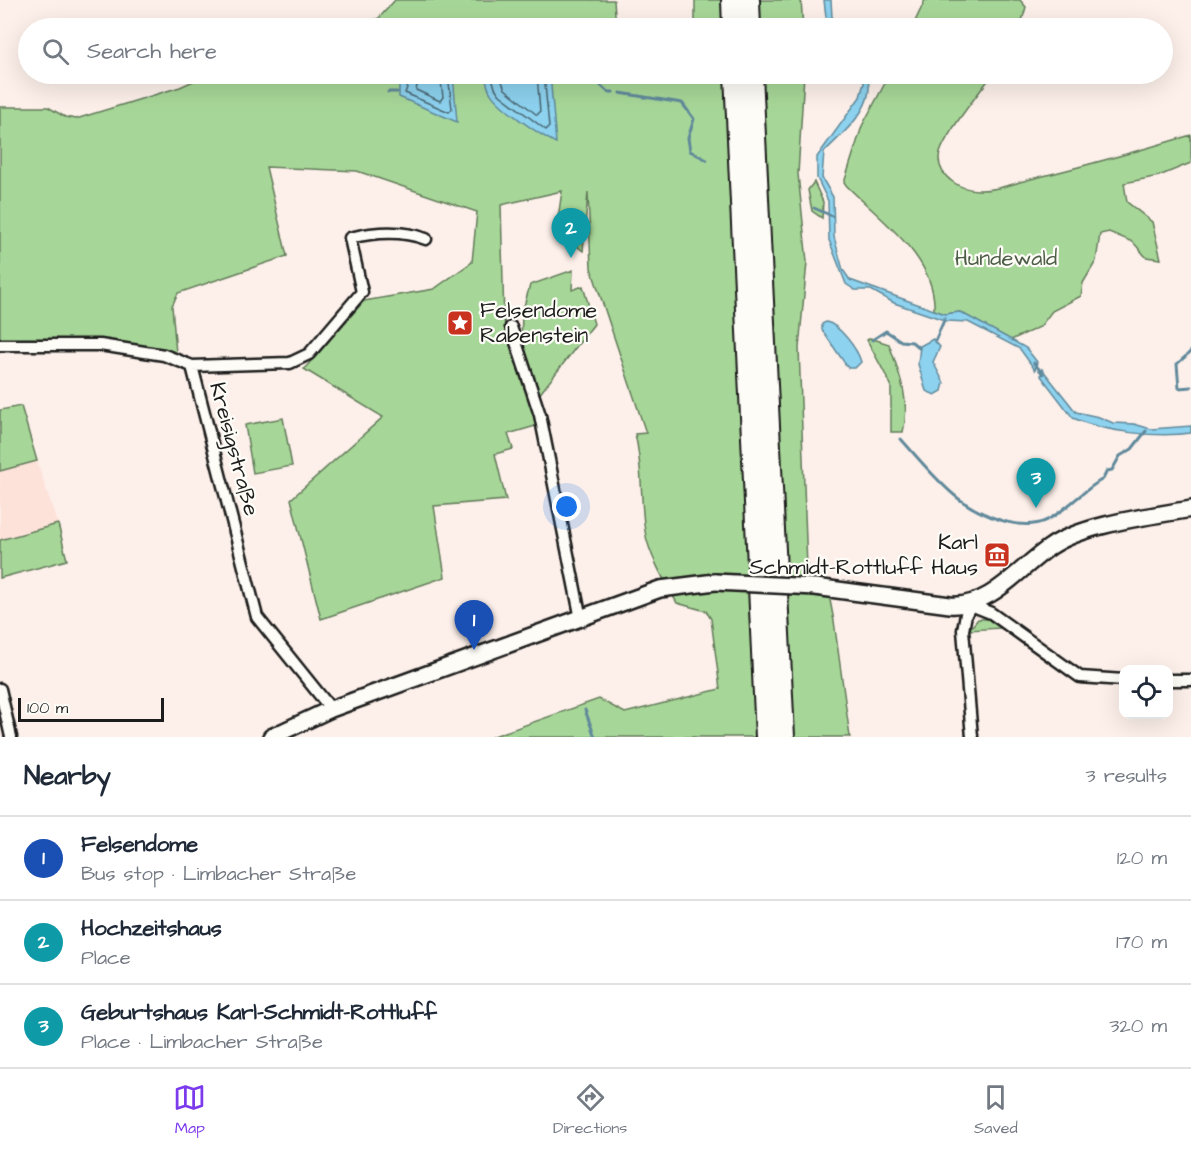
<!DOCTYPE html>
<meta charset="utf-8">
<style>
body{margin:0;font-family:"Architects Daughter",sans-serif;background:#f6f6f7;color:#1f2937}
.controls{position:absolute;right:18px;bottom:18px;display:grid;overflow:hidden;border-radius:12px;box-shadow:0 6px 24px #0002}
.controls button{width:54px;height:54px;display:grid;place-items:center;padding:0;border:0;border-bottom:2px solid #e0e1e3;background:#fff;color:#1f2937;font:30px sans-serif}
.scale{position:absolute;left:18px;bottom:15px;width:146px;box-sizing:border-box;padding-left:6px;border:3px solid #1c1c1c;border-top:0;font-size:16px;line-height:21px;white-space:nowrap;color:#1c1c1c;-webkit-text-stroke:4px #fdfcf7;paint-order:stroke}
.you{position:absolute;left:567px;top:507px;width:21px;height:21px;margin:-15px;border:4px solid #fff;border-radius:50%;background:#1a73e8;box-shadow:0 0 0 9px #1a73e833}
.badge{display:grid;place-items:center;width:39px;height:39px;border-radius:50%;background:#7c3aed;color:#fff;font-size:20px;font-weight:700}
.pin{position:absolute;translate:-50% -50px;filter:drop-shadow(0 2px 3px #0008)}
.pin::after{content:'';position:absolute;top:32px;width:21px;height:18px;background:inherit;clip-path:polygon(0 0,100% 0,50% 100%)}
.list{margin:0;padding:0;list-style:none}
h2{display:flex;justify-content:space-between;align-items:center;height:78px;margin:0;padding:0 24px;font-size:26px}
h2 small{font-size:20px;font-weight:400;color:#747a83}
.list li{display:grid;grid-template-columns:39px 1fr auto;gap:18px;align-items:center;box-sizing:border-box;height:84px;padding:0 24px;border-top:2px solid #e0e1e3}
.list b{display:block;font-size:22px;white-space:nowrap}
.list p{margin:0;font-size:20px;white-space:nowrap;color:#747a83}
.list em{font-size:20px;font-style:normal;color:#747a83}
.icon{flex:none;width:33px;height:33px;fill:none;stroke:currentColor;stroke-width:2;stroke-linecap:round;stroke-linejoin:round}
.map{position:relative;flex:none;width:1191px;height:737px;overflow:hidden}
.search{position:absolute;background:#fff;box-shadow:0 6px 24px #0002;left:18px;right:18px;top:18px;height:66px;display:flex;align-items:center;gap:15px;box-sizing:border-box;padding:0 21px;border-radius:33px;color:#747a83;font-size:22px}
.sheet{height:330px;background:#fff}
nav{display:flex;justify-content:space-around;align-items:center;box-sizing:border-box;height:84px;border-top:2px solid #e0e1e3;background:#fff;font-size:16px;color:#747a83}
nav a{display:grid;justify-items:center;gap:3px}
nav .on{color:#7c3aed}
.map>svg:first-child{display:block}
.built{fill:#fde2da}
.green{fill:#a7d798;stroke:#627a5a;stroke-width:1.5}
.water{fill:#8dd2ef;stroke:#60899b;stroke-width:1.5}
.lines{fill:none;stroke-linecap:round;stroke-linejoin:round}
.shore{stroke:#496570;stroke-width:1.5}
.stream{stroke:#60899b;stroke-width:3}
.street-casing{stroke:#1c1c1c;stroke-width:15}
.secondary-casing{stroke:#1c1c1c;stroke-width:20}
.highway-casing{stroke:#1c1c1c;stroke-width:24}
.street{stroke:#fdfcf7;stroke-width:10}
.secondary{stroke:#fdfcf7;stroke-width:15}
.highway{stroke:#fdfcf7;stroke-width:20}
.secondary-bridge-casing{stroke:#1c1c1c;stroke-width:20;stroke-linecap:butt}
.secondary-bridge{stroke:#fdfcf7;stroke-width:15}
.labels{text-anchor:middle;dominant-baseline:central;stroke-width:4.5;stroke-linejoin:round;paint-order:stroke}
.park-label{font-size:22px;fill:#4d5d47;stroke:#fdfcf7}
.poi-label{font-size:22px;fill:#1c1c1c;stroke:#fdfcf7;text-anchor:start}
.street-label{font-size:22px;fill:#1c1c1c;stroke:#fdfcf7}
</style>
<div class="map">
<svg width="1191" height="737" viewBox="0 0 1191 737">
<rect width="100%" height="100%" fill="#fdf0ea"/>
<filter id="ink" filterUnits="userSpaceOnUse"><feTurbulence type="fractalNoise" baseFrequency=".0167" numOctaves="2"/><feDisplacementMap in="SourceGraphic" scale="12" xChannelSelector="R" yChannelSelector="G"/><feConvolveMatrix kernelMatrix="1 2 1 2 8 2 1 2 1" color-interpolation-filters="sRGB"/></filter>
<g filter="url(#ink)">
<!-- built -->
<path class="built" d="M37 461 58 524 0 540V471Z"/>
<!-- green -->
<path class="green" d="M395 0H614L616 28H358L379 18Z
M695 0H801L803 28H689L695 21Z
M925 0H1020L1026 7 1020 28H912Z
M209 74H804L798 174 807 262 799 348 807 568 817 572 830 600 834 621 850 737H491L599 699 625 713 720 689 711 619 706 611 677 603C666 584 648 553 645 531 640 499 643 466 635 434L646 433 591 268 588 192 583 251 572 242 555 239 562 191 501 205 504 321 539 425 508 434 513 449 495 454 506 500 434 506 445 577 321 619 291 499 383 417 304 369 364 301 434 289 472 262 477 212 357 171 266 167 287 256 178 293 172 306 176 353 0 342V107H48L65 117 76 119 180 87Z
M890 74H993C981 90 940 140 939 158 939 178 961 190 978 190 996 191 1014 183 1031 179 1085 166 1138 151 1191 135V163L1159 176 1124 183 1127 202 1152 222 1161 259 1146 257 1133 242 1109 232 1100 234 1096 261 1083 283 1081 296 1052 311 1040 327 1011 340 960 312 945 314 934 310C937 256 876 217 844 183L862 126Z
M814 182 823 202 822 218 812 211 808 190Z
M573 270 572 290 583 286 594 324 539 395 521 347 522 313 530 285Z
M870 338 889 344C899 373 911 401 903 432H891V385L867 340Z
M21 406 37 461 0 471V410Z
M283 418 292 466 253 473 245 425Z
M58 524 67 560 0 578V540Z
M978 619H988L1002 628 969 630Z"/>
<!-- water -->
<path class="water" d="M824 0H831L832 17 847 28H841L826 17Z
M408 74H453L457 122 399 97V87Z
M485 74H550L556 143C540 135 498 107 490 92 487 87 486 79 485 74Z
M861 74H866C880 104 843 133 824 152L822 178 833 197 834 237 843 270 850 280 945 314 960 312 1026 348 1037 362 1035 370 1020 349 968 322 947 321 894 303 871 290H855L846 284 829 240 828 201 817 178V157L860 97 864 83Z
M826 322C839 324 858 350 861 362L855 368H848L822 330V324Z
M933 339 940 347 933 362 944 383 942 391 935 395 926 391 918 364 920 346Z
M1042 369 1076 412 1099 417 1113 423 1134 424 1151 429 1191 426V433C1157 438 1104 432 1073 418L1041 376Z"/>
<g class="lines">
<!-- shore -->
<path class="shore" d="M412 74 405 93 449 112 452 109 448 74
M420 74 416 90 440 101 443 97 440 74
M491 74 495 88 500 95 546 130 549 127 544 74
M499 74 505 89 537 115 540 112 537 74"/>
<!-- stream -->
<path class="stream" d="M550 78 590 76 608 92H613
M388 92H397
M620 93 682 103 694 119 688 138 690 151 707 160
M814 208 832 216
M872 340 886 331 901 341 912 342 919 348
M935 341 945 318
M1188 354 1191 351
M1186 356 1177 364 1179 388 1191 387
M1034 363 1043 374
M901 439C919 459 938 483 959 499 981 515 1021 533 1047 520 1066 511 1083 490 1103 479L1107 471 1112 470 1120 456 1132 449 1146 431
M585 710 595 737"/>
<defs>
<path id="street" d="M511 327 540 415 581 619
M0 345H100L164 355 192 366 290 363 309 354 362 292 350 238C374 232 402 230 426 239
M192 366 257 617 331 709
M1168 680H1191
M0 689 11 737
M972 737 963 630 966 614 971 605 991 613 1080 677 1124 680"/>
<path id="secondary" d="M815 587 950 605C990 608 1019 568 1050 547 1082 524 1152 516 1191 509
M271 737 331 709 660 589 715 582"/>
<path id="highway" d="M732 0 733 28
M749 0 750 28
M735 74 766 737
M752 74 784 737"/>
</defs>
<!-- street casing -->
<use href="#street" class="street-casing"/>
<!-- secondary casing -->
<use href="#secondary" class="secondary-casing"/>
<!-- highway casing -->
<use href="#highway" class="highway-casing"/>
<!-- street -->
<use href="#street" class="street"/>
<!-- secondary -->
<use href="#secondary" class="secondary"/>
<!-- highway -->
<use href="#highway" class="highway"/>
<defs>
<path id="secondary-bridge" d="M715 582 815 587"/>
</defs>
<!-- secondary-bridge casing -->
<use href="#secondary-bridge" class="secondary-bridge-casing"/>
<!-- secondary-bridge -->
<use href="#secondary-bridge" class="secondary-bridge"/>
</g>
</g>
<!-- icons -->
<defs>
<symbol id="sight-square" viewBox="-11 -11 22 22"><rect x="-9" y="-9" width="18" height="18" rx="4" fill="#c8321e" stroke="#fdfcf7"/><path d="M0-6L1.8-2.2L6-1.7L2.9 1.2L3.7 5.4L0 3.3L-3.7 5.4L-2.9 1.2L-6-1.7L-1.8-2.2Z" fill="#fff"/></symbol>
<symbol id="museum-square" viewBox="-11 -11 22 22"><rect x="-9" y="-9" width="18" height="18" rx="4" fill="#c8321e" stroke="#fdfcf7"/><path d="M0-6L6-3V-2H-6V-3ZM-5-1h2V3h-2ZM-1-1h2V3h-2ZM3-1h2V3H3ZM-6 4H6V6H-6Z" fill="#fff"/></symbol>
</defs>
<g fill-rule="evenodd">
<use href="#sight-square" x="445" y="308" width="30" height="30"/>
<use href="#museum-square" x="982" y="540" width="30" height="30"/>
</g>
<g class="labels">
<!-- park labels -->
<g class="park-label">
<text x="1006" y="258">Hundewald</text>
</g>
<!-- poi labels -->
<g class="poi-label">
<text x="480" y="310">Felsendome<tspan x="480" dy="25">Rabenstein</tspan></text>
<text x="978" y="542" text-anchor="end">Karl<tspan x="978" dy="25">Schmidt-Rottluff Haus</tspan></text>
</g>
<!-- street labels -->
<g class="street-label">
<text transform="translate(234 449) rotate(75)">Kreisigstraße</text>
</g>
</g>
</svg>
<div class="controls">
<button><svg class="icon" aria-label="locate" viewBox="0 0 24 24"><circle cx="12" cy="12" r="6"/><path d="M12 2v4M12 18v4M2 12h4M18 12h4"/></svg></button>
</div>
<div class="scale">100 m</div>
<div class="you"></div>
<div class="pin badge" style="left:474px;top:650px;background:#1a4fb4">1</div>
<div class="pin badge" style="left:571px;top:258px;background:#0f9aa8">2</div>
<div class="pin badge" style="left:1036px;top:508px;background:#0f9aa8">3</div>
<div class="search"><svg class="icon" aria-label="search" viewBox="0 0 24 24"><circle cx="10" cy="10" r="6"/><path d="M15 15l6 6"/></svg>Search here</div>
</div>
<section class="sheet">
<h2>Nearby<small>3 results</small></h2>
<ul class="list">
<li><span class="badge" style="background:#1a4fb4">1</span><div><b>Felsendome</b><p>Bus stop · Limbacher Straße</p></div><em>120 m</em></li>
<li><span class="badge" style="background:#0f9aa8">2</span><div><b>Hochzeitshaus</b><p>Place</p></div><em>170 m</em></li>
<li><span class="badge" style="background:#0f9aa8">3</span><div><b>Geburtshaus Karl-Schmidt-Rottluff</b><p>Place · Limbacher Straße</p></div><em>320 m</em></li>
</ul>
</section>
<nav>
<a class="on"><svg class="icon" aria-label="map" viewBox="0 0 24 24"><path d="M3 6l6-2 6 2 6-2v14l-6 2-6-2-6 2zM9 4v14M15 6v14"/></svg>Map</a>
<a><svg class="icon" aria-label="directions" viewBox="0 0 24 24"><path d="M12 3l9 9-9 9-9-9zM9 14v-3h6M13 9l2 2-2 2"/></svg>Directions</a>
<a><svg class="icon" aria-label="saved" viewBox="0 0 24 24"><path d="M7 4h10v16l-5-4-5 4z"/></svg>Saved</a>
</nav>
